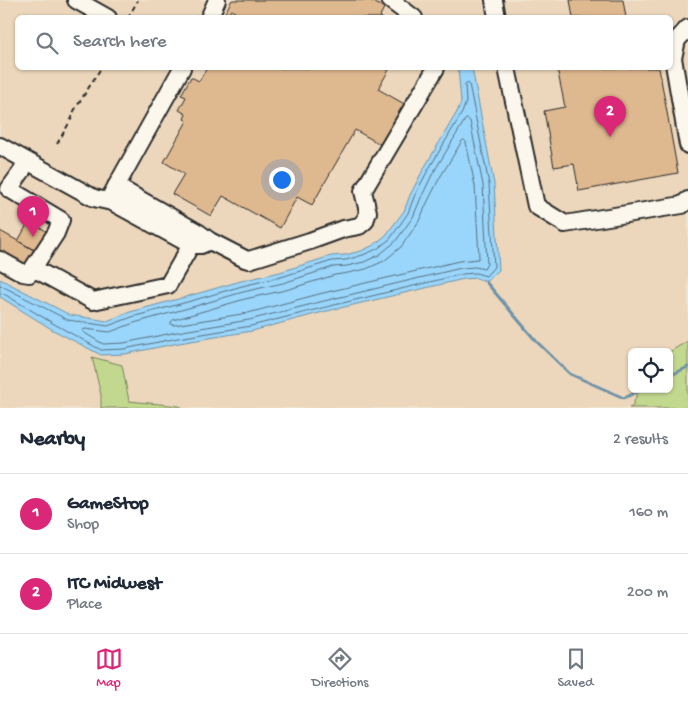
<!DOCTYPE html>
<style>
body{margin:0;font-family:"Gochi Hand",sans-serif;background:#f2f2f3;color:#1f2937}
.controls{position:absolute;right:15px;bottom:15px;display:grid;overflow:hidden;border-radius:8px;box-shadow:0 1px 4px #0004}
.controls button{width:45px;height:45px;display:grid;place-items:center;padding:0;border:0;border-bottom:1px solid #e0e1e3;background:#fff;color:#1f2937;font:25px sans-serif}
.you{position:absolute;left:281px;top:179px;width:18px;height:18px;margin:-12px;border:4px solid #fff;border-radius:50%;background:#1a73e8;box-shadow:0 0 0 8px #1a73e833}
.badge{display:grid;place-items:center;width:32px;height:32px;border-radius:50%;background:#db2777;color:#fff;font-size:16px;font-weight:700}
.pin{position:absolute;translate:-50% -41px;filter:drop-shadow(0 1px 2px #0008)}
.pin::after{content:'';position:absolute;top:26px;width:18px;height:15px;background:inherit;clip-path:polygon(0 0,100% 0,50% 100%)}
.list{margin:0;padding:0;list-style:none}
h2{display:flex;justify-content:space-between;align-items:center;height:65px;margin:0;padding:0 20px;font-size:21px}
h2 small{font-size:16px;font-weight:400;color:#747a83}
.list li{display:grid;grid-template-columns:32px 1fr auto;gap:15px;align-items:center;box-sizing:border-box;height:80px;padding:0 20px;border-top:1px solid #e0e1e3}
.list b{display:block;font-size:19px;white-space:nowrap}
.list p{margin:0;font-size:16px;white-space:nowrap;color:#747a83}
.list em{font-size:16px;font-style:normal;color:#747a83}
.icon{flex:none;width:28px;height:28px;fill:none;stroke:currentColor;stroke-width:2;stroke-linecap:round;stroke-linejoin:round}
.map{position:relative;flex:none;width:688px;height:408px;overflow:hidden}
.search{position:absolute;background:#fff;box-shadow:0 1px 4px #0004;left:15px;right:15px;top:15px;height:55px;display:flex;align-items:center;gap:12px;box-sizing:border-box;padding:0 18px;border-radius:8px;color:#747a83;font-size:19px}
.sheet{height:225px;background:#fff}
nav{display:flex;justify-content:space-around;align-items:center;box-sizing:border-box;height:70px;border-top:1px solid #e0e1e3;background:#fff;font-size:14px;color:#747a83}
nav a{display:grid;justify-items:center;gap:2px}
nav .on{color:#db2777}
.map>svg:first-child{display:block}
.built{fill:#ecd7bc;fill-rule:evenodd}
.green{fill:#c2d88e;stroke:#76825c}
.water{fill:#9ad6fb;stroke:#6e92a8}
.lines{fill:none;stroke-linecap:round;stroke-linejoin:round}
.shore{stroke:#576f7e;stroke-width:1}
.stream{stroke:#6e92a8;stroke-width:3}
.building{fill:#deb88f;stroke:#2b2b2b}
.minor-casing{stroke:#2b2b2b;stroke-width:20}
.path{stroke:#2b2b2b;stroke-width:2;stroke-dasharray:5 4;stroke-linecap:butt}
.minor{stroke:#fbf7ec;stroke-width:16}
</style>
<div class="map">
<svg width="688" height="408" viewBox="0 0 688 408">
<rect width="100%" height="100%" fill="#f2e4d0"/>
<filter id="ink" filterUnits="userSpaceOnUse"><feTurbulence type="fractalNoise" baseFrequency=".02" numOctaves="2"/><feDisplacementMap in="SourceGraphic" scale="10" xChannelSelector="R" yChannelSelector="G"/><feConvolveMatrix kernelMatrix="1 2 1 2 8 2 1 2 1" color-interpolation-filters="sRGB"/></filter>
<g filter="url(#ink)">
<!-- built -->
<path class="built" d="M0 0H688V408H0ZM18 18H670V68H18ZM632 352H669V389H632Z"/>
<!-- green -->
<path class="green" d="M688 341V408H629L632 407 639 389H669V352Z
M92 357 122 365 129 401 179 406 183 408H101V395Z"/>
<!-- water -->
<path class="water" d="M458 68H472L494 184 499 270 486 282 476 278 464 279 323 312 252 331 179 343 125 354 101 355 53 330 0 297V279L70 315 107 321 130 312 189 296 241 281 280 272 331 256 345 255 361 251 374 245 386 235 404 211 410 195 423 170 457 112 461 102Z"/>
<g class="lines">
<!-- shore -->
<path class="shore" d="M467 119 470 121 483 185 487 264 484 269 475 267 461 268 320 302 249 320 177 332 124 343 103 344 83 332V330L85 329 110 332 134 323 192 307 243 292 283 283 333 267 347 266 364 262 379 255 395 242 413 217 420 200 432 175 465 120Z
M464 140 466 142 475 186 479 257 478 259 459 261 319 294 248 313 174 325 171 324V322L173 320 245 299 286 290 335 275 348 273 366 269 384 261 401 247 419 221 427 203 439 179 462 141Z
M0 285 68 320 108 326 132 317 191 301 242 286 281 277 332 261 346 260 363 255 377 249 390 239 408 213 414 197 427 172 462 113 466 102 465 85 467 83 469 84 489 184 494 267 486 276 476 273 463 274 322 308 251 326 178 338 124 349 101 350 56 325 4 294 0 293"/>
<!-- stream -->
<path class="stream" d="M486 282 536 341 570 374 624 398 643 389
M669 376 688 367"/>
</g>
<!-- building -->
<path class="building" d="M232 0H370L384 8 380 16 382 18H236L238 14 231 10 226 18H222Z
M570 0H623L626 18H573Z
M207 68H390L378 89 408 106 385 147 355 130 312 205 297 197 280 228 223 196 211 216 172 194 184 174 164 162 187 121 184 119 186 114 179 110 186 97 181 95 191 77 199 81Z
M557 68H659L678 173 579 191 574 164 554 167 544 111 565 107Z
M29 221 48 232 37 252 18 241Z
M0 231 36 251 29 264 26 263 24 267 0 254Z"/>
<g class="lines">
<defs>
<path id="minor" d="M76 0 108 18
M390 0 414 18
M494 0 497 18
M209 18 217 0
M688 28 677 40 673 58 688 145
M507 68 536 206 565 224 682 205 688 200
M0 146 94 198 112 202 191 245H201L210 241 245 259 249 260 310 241 343 229 359 226 365 221 368 212 363 191 436 68
M25 160 22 171 9 189 61 220 56 233 33 268 93 301 168 285 191 245
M116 186 199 233 210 241
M108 201 182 68
M0 260 23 273 29 274 35 269"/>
</defs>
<!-- minor casing -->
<use href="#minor" class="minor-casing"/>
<!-- path -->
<path class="path" d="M128 18 138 0
M57 144 72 118 74 111 101 68"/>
<!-- minor -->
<use href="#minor" class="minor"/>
</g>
</g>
</svg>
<div class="controls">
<button><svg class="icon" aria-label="locate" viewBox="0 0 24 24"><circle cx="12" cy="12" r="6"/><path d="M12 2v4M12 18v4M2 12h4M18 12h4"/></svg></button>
</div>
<div class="you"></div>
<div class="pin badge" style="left:33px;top:237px">1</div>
<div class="pin badge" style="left:610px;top:137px">2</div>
<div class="search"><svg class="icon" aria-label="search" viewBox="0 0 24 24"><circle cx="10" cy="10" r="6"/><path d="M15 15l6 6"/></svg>Search here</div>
</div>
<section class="sheet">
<h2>Nearby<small>2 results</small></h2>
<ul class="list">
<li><span class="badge">1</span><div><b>GameStop</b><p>Shop</p></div><em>160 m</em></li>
<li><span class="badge">2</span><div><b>ITC Midwest</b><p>Place</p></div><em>200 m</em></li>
</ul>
</section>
<nav>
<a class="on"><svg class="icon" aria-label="map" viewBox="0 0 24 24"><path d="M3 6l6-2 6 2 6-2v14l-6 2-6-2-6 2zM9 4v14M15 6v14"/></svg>Map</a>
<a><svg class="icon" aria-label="directions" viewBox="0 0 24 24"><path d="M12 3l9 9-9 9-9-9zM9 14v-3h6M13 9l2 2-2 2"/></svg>Directions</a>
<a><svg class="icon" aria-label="saved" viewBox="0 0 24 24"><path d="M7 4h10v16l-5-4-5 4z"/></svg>Saved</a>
</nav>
